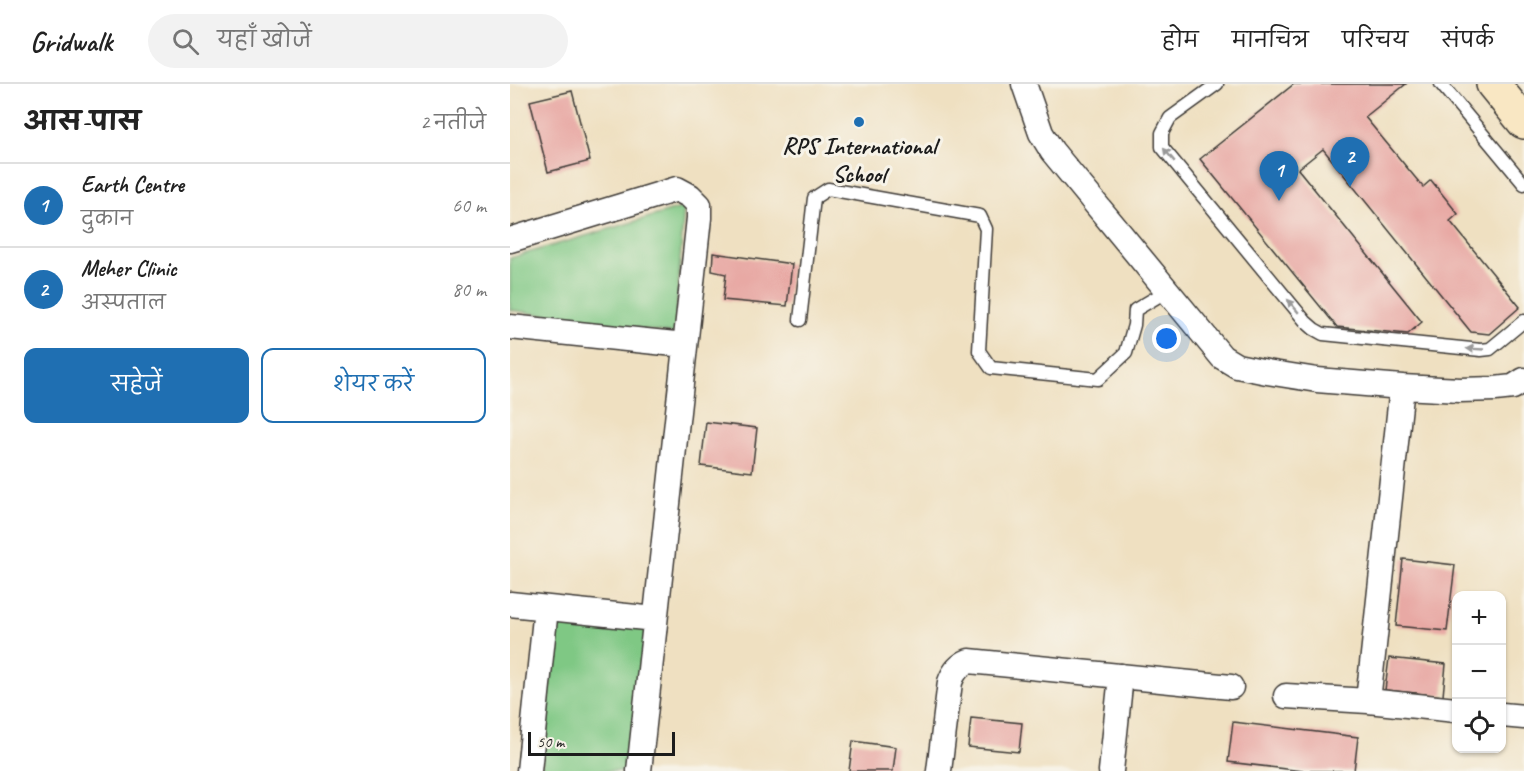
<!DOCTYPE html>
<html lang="hi">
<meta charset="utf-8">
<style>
body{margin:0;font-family:Caveat,"Playpen Sans Deva",sans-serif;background:#f2f2f2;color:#222}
.controls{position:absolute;right:18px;bottom:18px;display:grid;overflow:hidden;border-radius:12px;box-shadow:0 2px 4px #0004}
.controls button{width:54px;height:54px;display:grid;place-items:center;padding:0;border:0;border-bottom:2px solid #e0e0e0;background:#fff;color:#222;font:30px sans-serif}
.scale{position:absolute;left:18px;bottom:15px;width:147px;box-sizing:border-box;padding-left:6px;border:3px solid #1c1c1c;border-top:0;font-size:16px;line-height:21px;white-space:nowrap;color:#1c1c1c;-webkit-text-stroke:4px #f7f3e8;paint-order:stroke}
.you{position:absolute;left:657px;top:255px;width:21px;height:21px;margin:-15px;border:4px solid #fff;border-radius:50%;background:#1a73e8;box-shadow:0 0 0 9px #1a73e833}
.badge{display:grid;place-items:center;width:39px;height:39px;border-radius:50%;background:#1f6fb2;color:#fff;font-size:20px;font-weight:700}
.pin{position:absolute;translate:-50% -50px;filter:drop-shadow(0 2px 3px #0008)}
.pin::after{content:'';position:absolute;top:32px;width:21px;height:18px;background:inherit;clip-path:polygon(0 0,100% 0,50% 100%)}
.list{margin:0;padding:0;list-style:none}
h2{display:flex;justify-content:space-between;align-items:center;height:78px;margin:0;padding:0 24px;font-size:26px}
h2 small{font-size:20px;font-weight:400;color:#767676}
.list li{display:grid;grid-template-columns:39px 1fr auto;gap:18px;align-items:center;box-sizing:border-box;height:84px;padding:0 24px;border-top:2px solid #e0e0e0}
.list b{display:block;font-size:22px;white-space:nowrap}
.list p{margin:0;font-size:20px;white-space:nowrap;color:#767676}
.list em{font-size:20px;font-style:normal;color:#767676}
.actions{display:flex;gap:12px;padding:18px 24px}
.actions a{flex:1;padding:14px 0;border:2px solid #1f6fb2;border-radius:12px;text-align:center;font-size:21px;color:#1f6fb2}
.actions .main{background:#1f6fb2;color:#fff}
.icon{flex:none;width:33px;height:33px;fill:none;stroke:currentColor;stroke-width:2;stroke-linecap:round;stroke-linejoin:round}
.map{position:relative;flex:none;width:1014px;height:687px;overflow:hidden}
header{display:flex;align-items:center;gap:36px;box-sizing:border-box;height:84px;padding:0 30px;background:#fff;border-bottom:2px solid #e0e0e0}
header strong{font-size:28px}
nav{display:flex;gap:33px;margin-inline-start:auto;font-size:21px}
.search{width:420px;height:54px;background:#f2f2f2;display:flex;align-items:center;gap:15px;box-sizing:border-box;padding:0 21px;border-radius:33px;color:#767676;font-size:22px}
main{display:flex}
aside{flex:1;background:#fff}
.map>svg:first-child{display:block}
.green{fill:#7fc884;stroke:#4e7250;stroke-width:1.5}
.building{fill:#e8a9a4}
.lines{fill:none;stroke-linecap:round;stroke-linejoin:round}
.lane-casing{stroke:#3c3935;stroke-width:15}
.street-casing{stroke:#3c3935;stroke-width:27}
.secondary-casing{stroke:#3c3935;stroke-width:36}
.lane{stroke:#fff;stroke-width:12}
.street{stroke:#fff;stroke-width:24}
.secondary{stroke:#f9e7c3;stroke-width:33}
.oneway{fill:#999}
.poi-dot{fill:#1f6fb2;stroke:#f7f3e8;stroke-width:2}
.labels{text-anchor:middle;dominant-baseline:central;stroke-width:6;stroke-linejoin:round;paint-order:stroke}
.poi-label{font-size:24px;font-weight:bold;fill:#1c1c1c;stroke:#f7f3e8}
</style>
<header>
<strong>Gridwalk</strong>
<div class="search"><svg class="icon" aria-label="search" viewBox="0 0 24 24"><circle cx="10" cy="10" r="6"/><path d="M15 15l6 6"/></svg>यहाँ खोजें</div>
<nav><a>होम</a><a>मानचित्र</a><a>परिचय</a><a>संपर्क</a></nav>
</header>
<main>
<aside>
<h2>आस-पास<small>2 नतीजे</small></h2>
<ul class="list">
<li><span class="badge">1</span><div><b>Earth Centre</b><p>दुकान</p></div><em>60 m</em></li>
<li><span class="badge">2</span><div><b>Meher Clinic</b><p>अस्पताल</p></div><em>80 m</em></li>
</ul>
<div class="actions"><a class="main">सहेजें</a><a>शेयर करें</a></div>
</aside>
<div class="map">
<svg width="1014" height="687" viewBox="0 0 1014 687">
<rect width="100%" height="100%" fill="#f7f3e8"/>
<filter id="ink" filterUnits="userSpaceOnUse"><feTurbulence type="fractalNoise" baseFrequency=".0167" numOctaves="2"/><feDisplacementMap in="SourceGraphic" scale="12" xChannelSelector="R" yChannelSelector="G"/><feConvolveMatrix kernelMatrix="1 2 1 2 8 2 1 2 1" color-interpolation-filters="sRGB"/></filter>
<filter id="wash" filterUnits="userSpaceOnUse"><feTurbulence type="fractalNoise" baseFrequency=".008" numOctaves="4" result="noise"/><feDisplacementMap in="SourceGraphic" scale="24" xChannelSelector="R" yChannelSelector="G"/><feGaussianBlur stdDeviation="1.35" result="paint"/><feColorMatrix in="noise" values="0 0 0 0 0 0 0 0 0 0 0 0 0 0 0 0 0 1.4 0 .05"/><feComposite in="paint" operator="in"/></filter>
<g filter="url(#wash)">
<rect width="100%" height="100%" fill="#efe0c1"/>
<!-- green -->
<path class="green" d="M174 123 165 250 0 226V174Z
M46 534 137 543 123 687H31Z"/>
<g id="blocks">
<!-- building -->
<path class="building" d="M784 0H896L855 33 913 103 921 96 948 130 940 137 1010 223 979 250 961 248 813 65 788 85 912 238 898 250 827 243 690 75Z
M62 7 80 77 38 88 20 17Z
M203 169 282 180 277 222 213 216 216 190 202 187Z
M196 338 247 344 242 388 191 382Z
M893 475 945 481 937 547 886 542Z
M879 574 936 580 933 612 875 606Z
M461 634 512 639 509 668 458 663Z
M723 638 848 653 844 687H793L718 678Z
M343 657 386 663 383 687H339Z"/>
</g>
</g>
<g filter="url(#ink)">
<use href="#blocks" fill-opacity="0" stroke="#3c3935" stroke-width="1.5"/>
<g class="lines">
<defs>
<path id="lane" d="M707 0 660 34 652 49V63L796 238 804 245 813 250 971 266 980 265 1014 237
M931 0 1014 100
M290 236 304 114 318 105 470 132 476 145 469 267 481 284 588 295 616 269 624 241 625 226 657 207"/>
<path id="street" d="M514 0 531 49 542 67 712 273 727 282 757 288 807 296 892 303 950 306 985 305 1003 303 1014 296
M0 156 167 105 180 112 189 121V134L129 687
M0 243 175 261
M0 520 145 535
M776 612 858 617 946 626
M858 617 892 303
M992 631 1014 633
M19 687 36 524
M429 687 440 598C444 587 449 581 459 577L721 603
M601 687 611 592"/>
<path id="secondary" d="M983 0 1014 38"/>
</defs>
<!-- lane casing -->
<use href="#lane" class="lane-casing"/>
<!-- street casing -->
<use href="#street" class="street-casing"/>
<!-- secondary casing -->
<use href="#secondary" class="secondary-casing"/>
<!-- lane -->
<use href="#lane" class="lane"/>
<!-- street -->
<use href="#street" class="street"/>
<!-- secondary -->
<use href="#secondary" class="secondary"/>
</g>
<!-- one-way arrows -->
<defs><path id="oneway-solid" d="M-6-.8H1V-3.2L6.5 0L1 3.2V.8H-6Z" transform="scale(1.5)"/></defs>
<g class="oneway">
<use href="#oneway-solid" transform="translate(659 71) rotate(-130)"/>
<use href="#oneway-solid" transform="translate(783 222) rotate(-130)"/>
<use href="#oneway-solid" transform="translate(965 265) rotate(-177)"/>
</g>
</g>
<!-- markers -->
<circle class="poi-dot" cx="349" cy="38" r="6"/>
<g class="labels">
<!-- poi labels -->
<g class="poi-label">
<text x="349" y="62">RPS International<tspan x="349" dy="28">School</tspan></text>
</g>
</g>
</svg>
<div class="controls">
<button>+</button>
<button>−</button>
<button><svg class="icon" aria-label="locate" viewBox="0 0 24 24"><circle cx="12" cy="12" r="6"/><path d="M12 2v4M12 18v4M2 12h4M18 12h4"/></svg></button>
</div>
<div class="scale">50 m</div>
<div class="you"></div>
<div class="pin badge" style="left:769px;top:117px">1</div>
<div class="pin badge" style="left:840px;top:103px">2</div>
</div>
</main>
